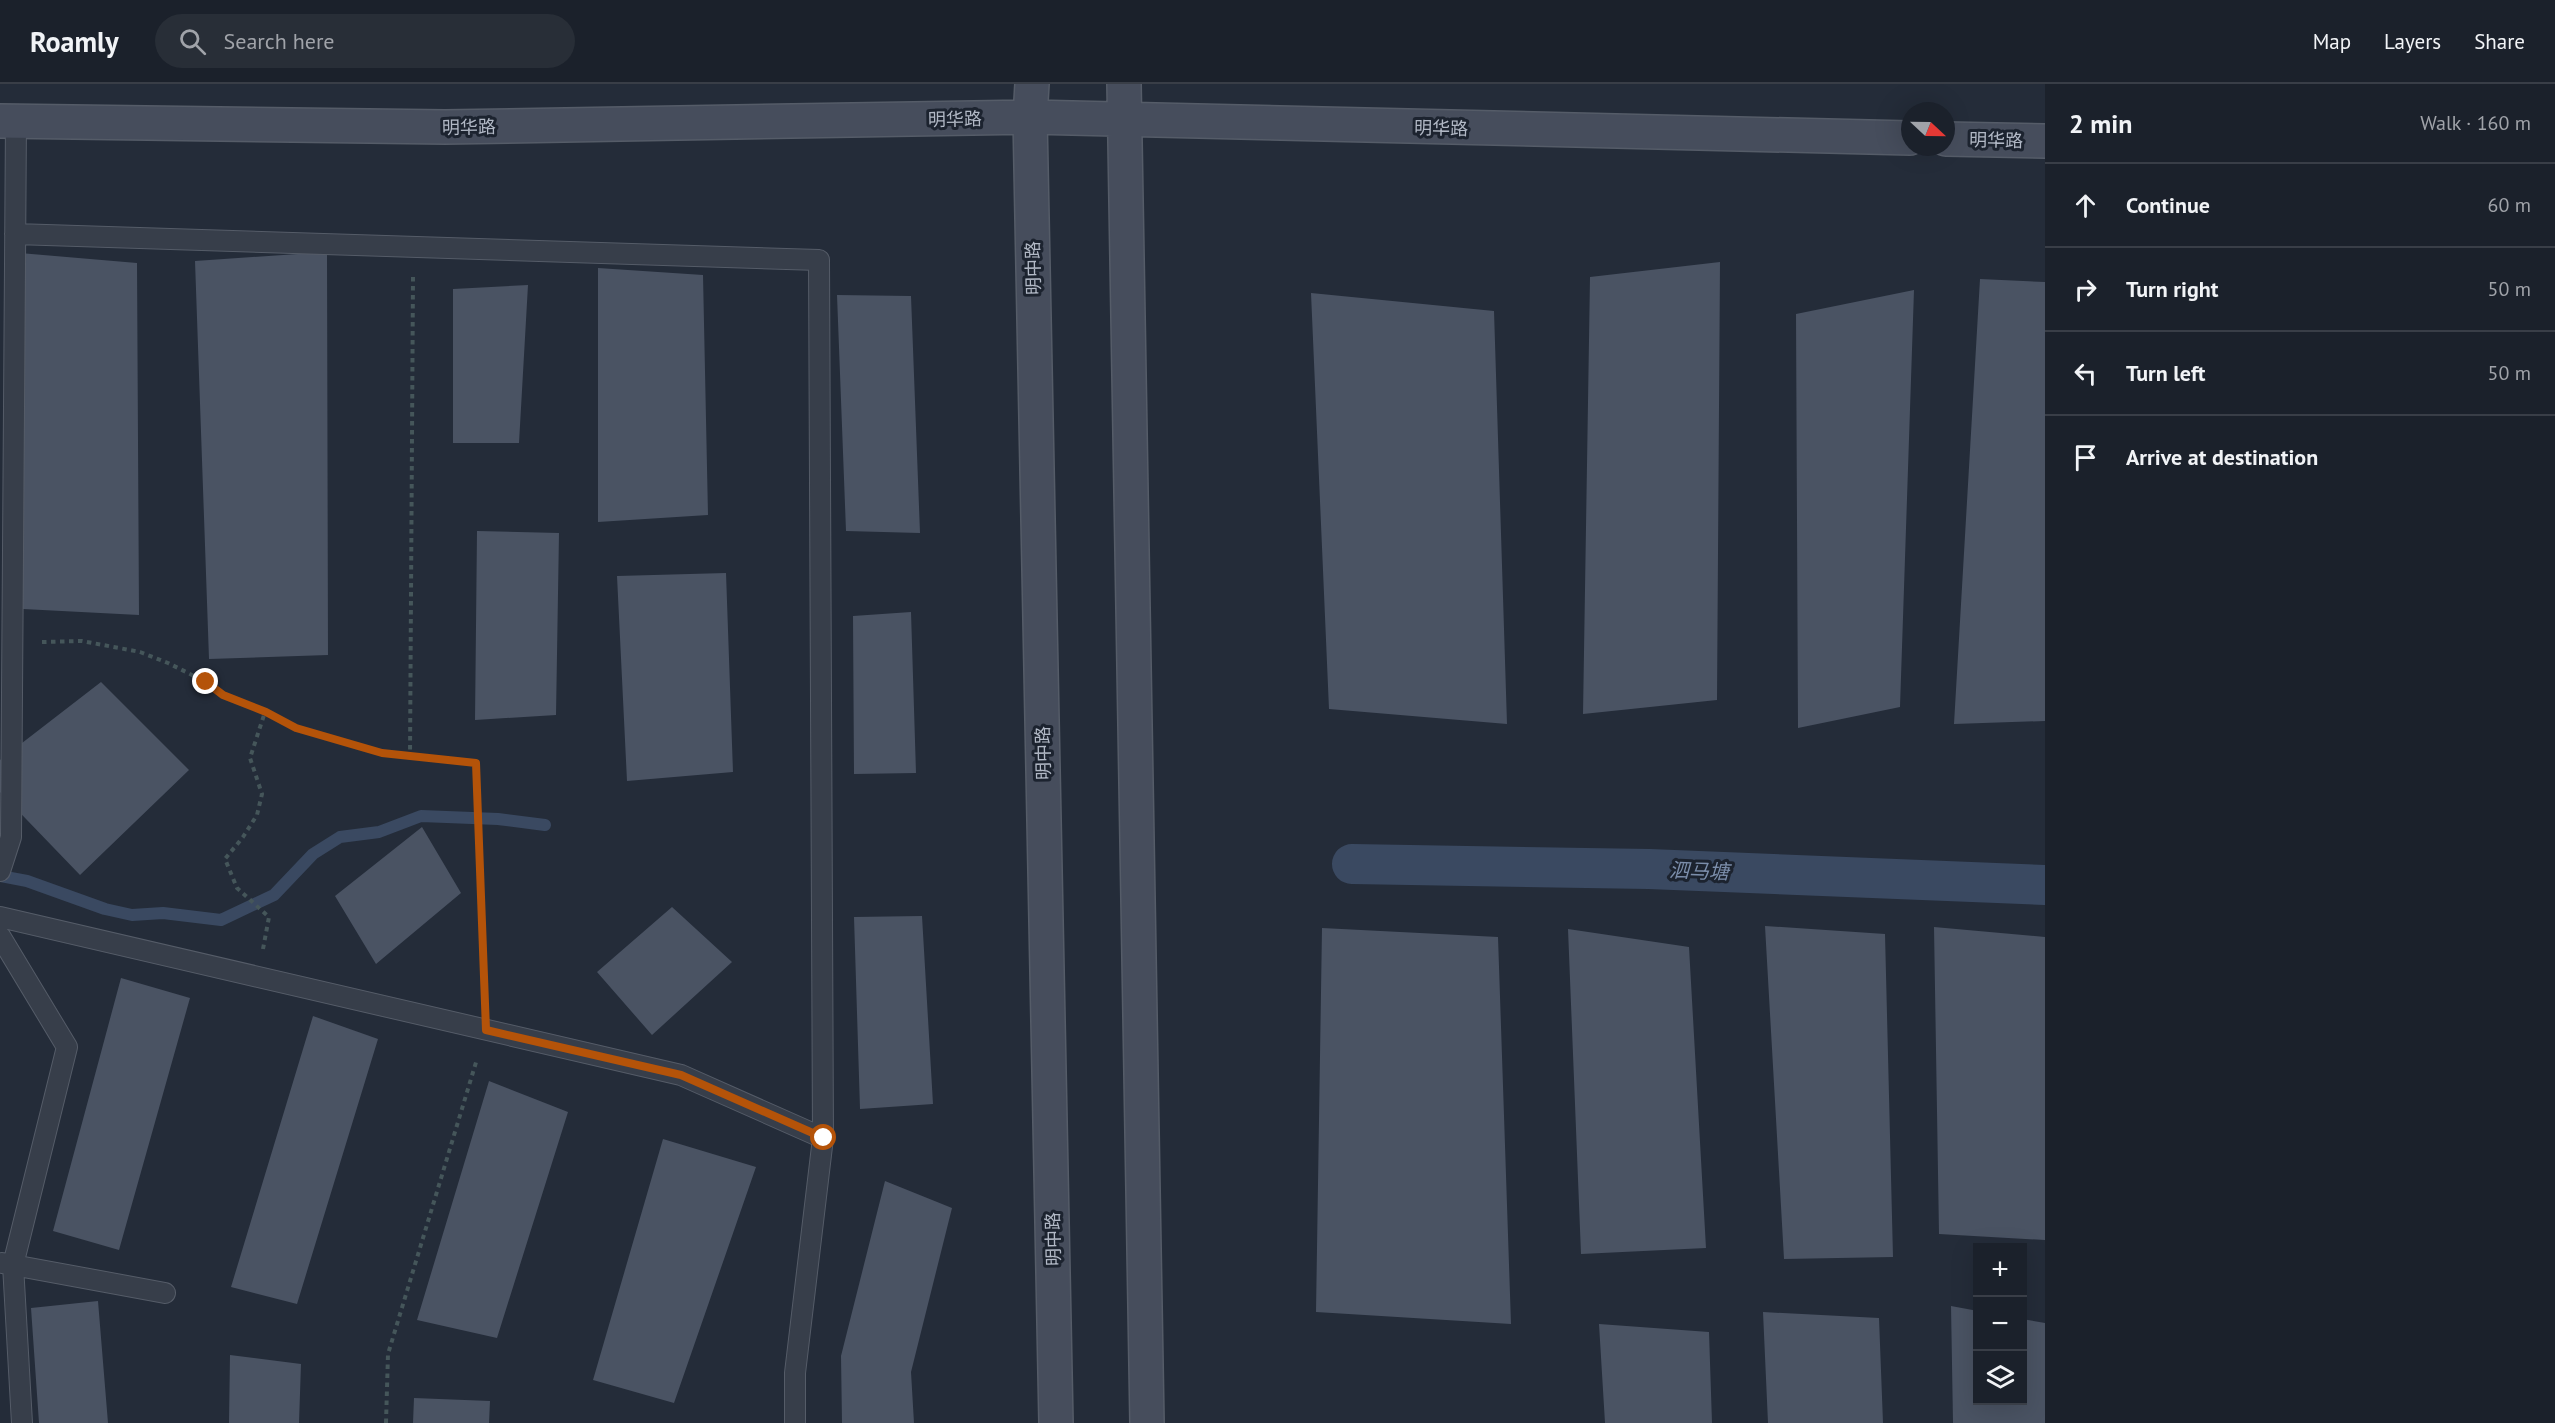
<!DOCTYPE html>
<meta charset="utf-8">
<style>
body{margin:0;font-family:"PT Sans","Noto Sans SC",sans-serif;background:#282e37;color:#f1f3f6}
.controls{position:absolute;right:18px;bottom:18px;display:grid;overflow:hidden;border-radius:0px;box-shadow:0 6px 24px #0002}
.controls button{width:54px;height:54px;display:grid;place-items:center;padding:0;border:0;border-bottom:2px solid #393e47;background:#1b212b;color:#f1f3f6;font:30px sans-serif}
.compass{position:absolute;left:1901px;top:18px;width:54px;height:54px;border-radius:50%;background:#1b212b;box-shadow:0 6px 24px #0002;rotate:112deg}
.stop{position:absolute;width:18px;height:18px;margin:-14px;border:4px solid #b45309;border-radius:50%;background:#fff}
.stop.end{background:#b45309;border-color:#fff;box-shadow:0 2px 6px #0008}
.list{margin:0;padding:0;list-style:none}
h2{display:flex;justify-content:space-between;align-items:center;height:78px;margin:0;padding:0 24px;font-size:26px}
h2 small{font-size:20px;font-weight:400;color:#a0a3a9}
.list li{display:grid;grid-template-columns:39px 1fr auto;gap:18px;align-items:center;box-sizing:border-box;height:84px;padding:0 24px;border-top:2px solid #393e47}
.list b{display:block;font-size:22px;white-space:nowrap}
.list em{font-size:20px;font-style:normal;color:#a0a3a9}
.icon{flex:none;width:33px;height:33px;fill:none;stroke:currentColor;stroke-width:2;stroke-linecap:round;stroke-linejoin:round}
.map{position:relative;flex:none;width:2045px;height:1339px;overflow:hidden}
header{display:flex;align-items:center;gap:36px;box-sizing:border-box;height:84px;padding:0 30px;background:#1b212b;border-bottom:2px solid #393e47}
header strong{font-size:28px}
nav{display:flex;gap:33px;margin-inline-start:auto;font-size:21px}
.search{width:420px;height:54px;background:#282e37;display:flex;align-items:center;gap:15px;box-sizing:border-box;padding:0 21px;border-radius:33px;color:#a0a3a9;font-size:22px}
main{display:flex}
aside{flex:1;background:#1b212b}
.map>svg:first-child{display:block}
.lines{fill:none;stroke-linecap:round;stroke-linejoin:round}
.stream{stroke:#3a4961;stroke-width:12}
.canal{stroke:#3a4961;stroke-width:40}
.building{fill:#4a5363}
.lane-casing{stroke:#555c68;stroke-width:22}
.secondary-casing{stroke:#555c68;stroke-width:36}
.path{stroke:#45565a;stroke-width:4;stroke-dasharray:4.5 4.5;stroke-linecap:butt}
.lane{stroke:#373e4a;stroke-width:20}
.secondary{stroke:#464d5c;stroke-width:33}
.route{stroke:#b45309;stroke-width:8}
.labels{text-anchor:middle;dominant-baseline:central;stroke-width:6;stroke-linejoin:round;paint-order:stroke}
.street-label{font-size:18px;fill:#b2b9c6;stroke:#1c232f}
.water-label{font-size:20px;font-style:italic;fill:#7c8eab;stroke:#1c232f}
</style>
<header>
<strong>Roamly</strong>
<div class="search"><svg class="icon" aria-label="search" viewBox="0 0 24 24"><circle cx="10" cy="10" r="6"/><path d="M15 15l6 6"/></svg>Search here</div>
<nav><a>Map</a><a>Layers</a><a>Share</a></nav>
</header>
<main>
<div class="map">
<svg width="2045" height="1339" viewBox="0 0 2045 1339">
<rect width="100%" height="100%" fill="#242c39"/>
<g class="lines">
<!-- stream -->
<path class="stream" d="M0 792 27 797 105 825 132 831 163 829 221 836 274 811 313 770 340 753 379 748 421 732 498 735 545 741"/>
<!-- canal -->
<path class="canal" d="M1352 780 1649 785 2045 801"/>
</g>
<!-- building -->
<path class="building" d="M8 168 137 179 139 531 23 525Z
M327 168 328 571 209 575 195 177Z
M1720 178 1717 616 1583 630 1590 193Z
M598 184 703 191 708 431 598 438Z
M1980 195 2045 198V637L1954 640Z
M528 201 519 359H453V205Z
M1914 206 1900 623 1798 644 1796 230Z
M1311 209 1494 227 1507 640 1329 625Z
M837 211 911 212 920 449 846 447Z
M477 447 559 449 556 631 475 636Z
M726 489 733 688 627 697 617 492Z
M911 528 916 689 854 690 853 532Z
M101 598 189 686 80 791 0 708V676Z
M422 743 461 809 376 880 335 812Z
M672 823 732 878 652 951 597 888Z
M922 832 933 1020 860 1025 854 833Z
M1765 842 1885 850 1893 1173 1784 1175Z
M1934 843 2045 853V1156L1939 1150Z
M1322 844 1498 853 1511 1240 1316 1228Z
M1568 845 1689 863 1706 1164 1581 1170Z
M121 894 190 914 119 1166 53 1147Z
M313 932 378 955 297 1220 231 1203Z
M489 997 568 1028 497 1254 417 1236Z
M663 1055 756 1083 674 1319 593 1296Z
M885 1097 952 1124 911 1288 914 1339H842L841 1272Z
M98 1217 108 1339H39L31 1224Z
M1951 1222 1978 1227V1316H2022V1235L2045 1239V1339H1953Z
M1763 1228 1879 1234 1883 1339H1768Z
M1599 1240 1709 1248 1712 1339H1605Z
M230 1271 301 1280 299 1339H229Z
M414 1314 490 1317 489 1339H413Z"/>
<g class="lines">
<defs>
<path id="lane" d="M15 150 819 176 823 1054
M0 787 11 753 16 37
M0 833 681 991 823 1054 795 1289V1339
M0 852 67 963 13 1181 22 1339
M2 1179 165 1209"/>
<path id="secondary" d="M1032 0 1030 33 1056 1339
M1124 0 1147 1339
M0 37 445 43 1030 33 1910 54
M1946 55 2045 57"/>
</defs>
<!-- lane casing -->
<use href="#lane" class="lane-casing"/>
<!-- secondary casing -->
<use href="#secondary" class="secondary-casing"/>
<!-- path -->
<path class="path" d="M413 193 410 672 476 679 485 915
M42 558 82 557 140 568 168 579 206 598 223 611 265 628 296 644 382 669 410 672
M263 865 269 833 237 804 225 775 243 753 257 731 262 710 250 674 265 628
M386 1339 388 1270 477 975"/>
<!-- lane -->
<use href="#lane" class="lane"/>
<!-- secondary -->
<use href="#secondary" class="secondary"/>
</g>
<g class="lines">
<!-- route -->
<path class="route" d="M206 598 223 611 266 628 296 644 382 669 476 679 486 946 681 991 824 1054"/>
</g>
<g class="labels">
<!-- street labels -->
<g class="street-label">
<text transform="translate(955 35) rotate(-1)">明华路</text>
<text transform="translate(469 43) rotate(-1)">明华路</text>
<text transform="translate(1441 44) rotate(1)">明华路</text>
<text transform="translate(1996 56) rotate(1)">明华路</text>
<text transform="translate(1033 184) rotate(-91)">明中路</text>
<text transform="translate(1043 669) rotate(-91)">明中路</text>
<text transform="translate(1053 1155) rotate(-91)">明中路</text>
</g>
<!-- water labels -->
<g class="water-label">
<text transform="translate(1699 787) rotate(2)">泗马塘</text>
</g>
</g>
</svg>
<div class="controls">
<button>+</button>
<button>−</button>
<button><svg class="icon" aria-label="layers" viewBox="0 0 24 24"><path d="M12 4l9 5-9 5-9-5zM3 14l9 5 9-5"/></svg></button>
</div>
<svg class="compass" viewBox="-18 -18 36 36"><path d="M0-13l5 13h-10z" fill="#e53935"/><path d="M0 13l5-13h-10z" fill="#a0a3a9"/></svg>
<div class="stop" style="left:824px;top:1054px"></div>
<div class="stop end" style="left:206px;top:598px"></div>
</div>
<aside>
<h2>2 min<small>Walk · 160 m</small></h2>
<ul class="list">
<li><svg class="icon" aria-label="ahead" viewBox="0 0 24 24"><path d="M12 20V5M6 11l6-6 6 6"/></svg><div><b>Continue</b></div><em>60 m</em></li>
<li><svg class="icon" aria-label="right" viewBox="0 0 24 24"><path d="M7 20v-9h11M14 6l5 5-5 5"/></svg><div><b>Turn right</b></div><em>50 m</em></li>
<li><svg class="icon" aria-label="left" viewBox="0 0 24 24"><path d="M17 20v-9H6M10 6l-5 5 5 5"/></svg><div><b>Turn left</b></div><em>50 m</em></li>
<li><svg class="icon" aria-label="arrive" viewBox="0 0 24 24"><path d="M6 21V4h12l-3 4 3 4H6"/></svg><div><b>Arrive at destination</b></div></li>
</ul>
</aside>
</main>
